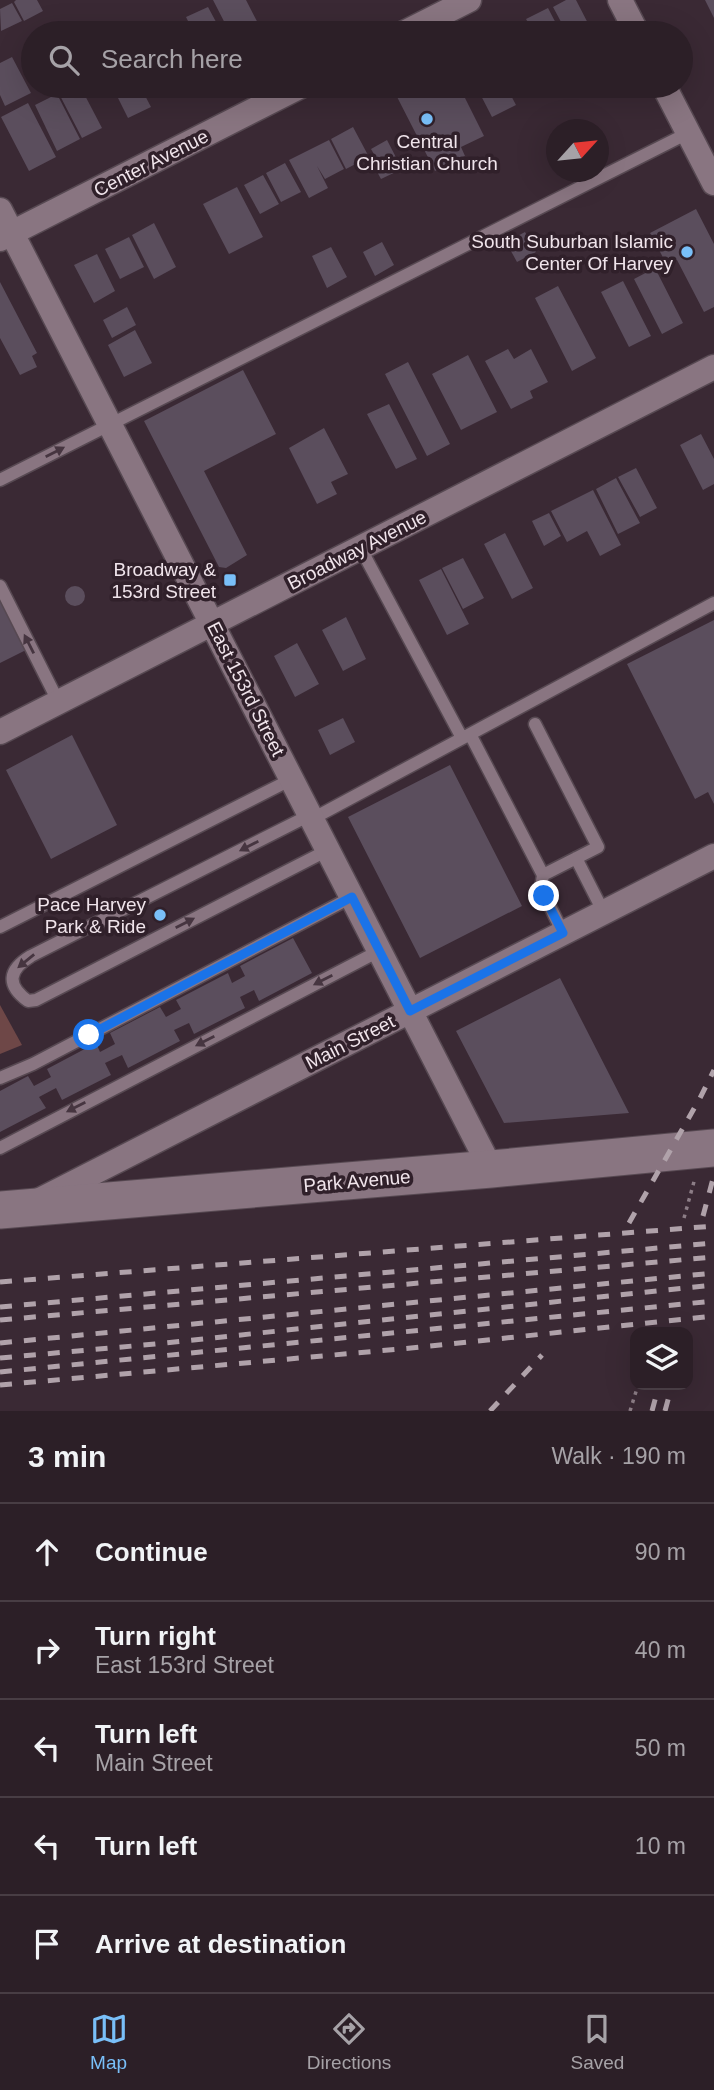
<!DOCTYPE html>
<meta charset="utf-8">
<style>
body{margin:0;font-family:Arial,sans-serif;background:#382c33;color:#f1f3f6}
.controls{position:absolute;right:21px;bottom:21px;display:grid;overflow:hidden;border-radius:14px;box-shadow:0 7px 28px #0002}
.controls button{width:63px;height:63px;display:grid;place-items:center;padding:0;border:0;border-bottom:2px solid #483d44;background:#2c1f27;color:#f1f3f6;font:35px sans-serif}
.compass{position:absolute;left:546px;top:119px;width:63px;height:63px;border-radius:50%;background:#2c1f27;box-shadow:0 7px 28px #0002;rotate:63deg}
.stop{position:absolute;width:21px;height:21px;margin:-16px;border:5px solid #1a73e8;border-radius:50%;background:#fff}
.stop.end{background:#1a73e8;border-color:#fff;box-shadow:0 2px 7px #0008}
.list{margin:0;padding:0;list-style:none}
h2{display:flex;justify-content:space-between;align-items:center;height:91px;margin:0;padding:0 28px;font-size:30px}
h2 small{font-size:23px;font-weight:400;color:#a6a2a7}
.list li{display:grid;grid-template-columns:46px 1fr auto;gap:21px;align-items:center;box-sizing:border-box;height:98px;padding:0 28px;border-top:2px solid #483d44}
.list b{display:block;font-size:26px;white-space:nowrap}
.list p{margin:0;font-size:23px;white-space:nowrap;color:#a6a2a7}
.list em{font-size:23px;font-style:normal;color:#a6a2a7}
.icon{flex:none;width:38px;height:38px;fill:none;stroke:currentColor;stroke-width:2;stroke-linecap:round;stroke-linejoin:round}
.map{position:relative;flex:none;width:714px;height:1411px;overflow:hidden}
.search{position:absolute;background:#2c1f27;box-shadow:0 7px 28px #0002;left:21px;right:21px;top:21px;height:77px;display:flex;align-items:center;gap:18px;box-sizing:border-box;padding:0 24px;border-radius:38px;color:#a6a2a7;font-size:26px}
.sheet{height:581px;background:#2c1f27}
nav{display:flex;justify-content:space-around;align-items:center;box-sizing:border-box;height:98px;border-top:2px solid #483d44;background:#2c1f27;font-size:19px;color:#a6a2a7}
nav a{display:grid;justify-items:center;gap:4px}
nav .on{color:#79bff8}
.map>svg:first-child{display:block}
.green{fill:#6e4747}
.building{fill:#5b4e5d}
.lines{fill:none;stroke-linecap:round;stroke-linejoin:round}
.lane-casing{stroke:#574952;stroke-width:15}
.street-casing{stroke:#574952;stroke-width:27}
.secondary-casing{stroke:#574952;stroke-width:39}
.path{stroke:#8c7d86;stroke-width:3.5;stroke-dasharray:3.5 5;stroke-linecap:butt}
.lane{stroke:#897581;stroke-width:12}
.street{stroke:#897581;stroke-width:24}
.secondary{stroke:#897581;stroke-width:37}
.rail{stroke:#b0a2aa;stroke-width:5;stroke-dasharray:12 12;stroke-linecap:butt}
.oneway{fill:#463540}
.route{stroke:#1a73e8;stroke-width:9}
.poi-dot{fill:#79bff8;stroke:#30202a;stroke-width:2.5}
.labels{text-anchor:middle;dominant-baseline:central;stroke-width:7;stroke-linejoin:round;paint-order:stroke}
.poi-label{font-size:19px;fill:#f0e4eb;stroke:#30202a;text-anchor:end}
.street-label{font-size:19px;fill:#f0e4eb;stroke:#30202a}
</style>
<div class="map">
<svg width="714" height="1411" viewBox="0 0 714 1411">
<rect width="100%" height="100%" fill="#3a2934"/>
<!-- green -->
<path class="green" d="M0 1005 22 1045 0 1054Z"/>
<!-- building -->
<path class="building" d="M16 0H37L43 11 24 21 14 2Z
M213 0H246L263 33H230Z
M566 0H576L593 33H567L553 7Z
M705 0H714V18Z
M12 3 22 21 1 31 0 9Z
M208 7 222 33H194L186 17Z
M548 8 561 33H534L526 19Z
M52 25 56 33H37Z
M12 57 31 93 5 106 0 95V63Z
M55 86H80L102 128 82 138Z
M112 86H140L151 107 128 118Z
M404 86H459L484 136 461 147 465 156 435 171 394 91Z
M476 86H506L516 105 492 117Z
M57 94 80 139 57 151 35 105Z
M28 103 56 157 29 171 1 117Z
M353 127 369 157 346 169 331 139Z
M329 140 344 169 325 179 317 166 328 188 309 198 289 160Z
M387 140 402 169 381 179 375 168 380 165 371 149Z
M285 163 301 192 281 202 266 173Z
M263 175 279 204 260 214 244 185Z
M237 187 263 237 229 254 203 204Z
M696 209 714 244V307L704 312 677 260 667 265 650 233Z
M154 223 176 267 154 279 132 235Z
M525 232 536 252 517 262 506 242Z
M129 237 144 267 120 279 105 249Z
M382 242 394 265 375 276 363 252Z
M331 247 347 277 327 288 312 256Z
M97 254 115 291 94 303 74 265Z
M655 268 683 323 662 334 634 279Z
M623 281 651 336 629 347 601 292Z
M0 282 37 353 32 356 37 367 20 375 0 338Z
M558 286 596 358 572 371 535 298Z
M127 307 136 325 112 338 103 320Z
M135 330 152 363 124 377 108 345Z
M508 349 514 359 531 349 548 382 530 391 533 398 511 409 485 361Z
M468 355 497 412 461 430 432 374Z
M408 362 450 444 427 456 385 374Z
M243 370 276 434 204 471 247 555 226 568 219 567 144 421Z
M389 404 417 459 396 469 367 414Z
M324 428 348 474 331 482 337 494 317 504 289 448Z
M701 434 714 459V484L703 490 680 445Z
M636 468 657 508 640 517 618 477Z
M616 478 640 523 618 534 596 489Z
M593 490 621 545 600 556 587 531 567 542 551 511Z
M549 513 561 536 544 546 532 521Z
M505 533 533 588 512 599 484 544Z
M463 558 484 598 463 609 442 568Z
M441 569 469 624 447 635 419 580Z
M65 596a10 10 0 1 1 20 0a10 10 0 1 1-20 0Z
M0 600 26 650 0 663Z
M346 617 366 659 343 671 322 630Z
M714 620V804L708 792 695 799 627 664Z
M297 643 319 684 295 697 274 656Z
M343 718 355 742 330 755 318 730Z
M72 735 117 825 51 859 6 770Z
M450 765 522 906 420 958 348 817Z
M293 938 312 973 259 1001 254 990 240 997 245 1008 194 1034 189 1023 174 1030 180 1041 128 1068 122 1055 105 1063 111 1075 62 1100 56 1088 39 1097 46 1108 0 1132V1091L28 1076 34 1086 51 1077 47 1069 96 1043 100 1052 115 1044 110 1033 160 1007 166 1017 181 1009 176 1000 228 973 232 983 245 976 240 966Z
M560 978 629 1113 504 1123 456 1031Z"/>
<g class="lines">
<defs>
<path id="lane" d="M0 480 688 133
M361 549 462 738
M0 586 59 703
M470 734 543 875 598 847 535 724
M310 815 31 956C8 970 6 985 28 1001L36 1000 328 850
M312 819 714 603
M576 858 604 913
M543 875 541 888 563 933
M0 927 292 779
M0 1078 33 1064 352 897
M0 1148 379 951"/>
<path id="street" d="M620 0 637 33
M404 33 469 0
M664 86 714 183
M0 210 491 1169
M0 239 301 86
M0 732 714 367
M38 1201 714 856"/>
<path id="secondary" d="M0 1210 491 1169 714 1148"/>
</defs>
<!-- lane casing -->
<use href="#lane" class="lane-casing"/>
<!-- street casing -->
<use href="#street" class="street-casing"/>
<!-- secondary casing -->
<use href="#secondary" class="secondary-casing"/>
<!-- path -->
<path class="path" d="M684 1218 695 1178
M630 1411 638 1385"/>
<!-- lane -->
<use href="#lane" class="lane"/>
<!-- street -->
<use href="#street" class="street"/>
<!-- secondary -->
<use href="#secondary" class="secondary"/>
<!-- rail -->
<path class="rail" d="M703 1216 714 1175
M629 1223 700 1098 714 1070
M0 1282 714 1226
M0 1307 714 1243
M0 1320 714 1257
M0 1343 714 1273
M0 1358 155 1344 714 1285
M0 1372 714 1301
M0 1385 411 1348 714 1316
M490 1411 542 1355
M652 1411 659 1385
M665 1411 672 1385"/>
</g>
<!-- one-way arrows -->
<defs><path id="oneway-solid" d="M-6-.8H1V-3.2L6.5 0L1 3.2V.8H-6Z" transform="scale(1.75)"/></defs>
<g class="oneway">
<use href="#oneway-solid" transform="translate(55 452) rotate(-27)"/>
<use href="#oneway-solid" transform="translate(29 644) rotate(-117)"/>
<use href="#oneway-solid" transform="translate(249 846) rotate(153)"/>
<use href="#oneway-solid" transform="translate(185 923) rotate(-27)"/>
<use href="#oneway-solid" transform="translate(26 961) rotate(141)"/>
<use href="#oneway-solid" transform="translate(323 980) rotate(153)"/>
<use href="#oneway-solid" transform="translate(205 1041) rotate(153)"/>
<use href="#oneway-solid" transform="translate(76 1107) rotate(153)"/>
</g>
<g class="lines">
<!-- route -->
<path class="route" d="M89 1035 352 897 410 1011 563 933 544 896"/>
</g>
<!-- markers -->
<g class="poi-dot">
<circle cx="427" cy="119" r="7"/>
<circle cx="687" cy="252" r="7"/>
<rect x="223" y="573" width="14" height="14" rx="3.5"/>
<circle cx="160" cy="915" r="7"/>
</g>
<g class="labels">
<!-- poi labels -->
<g class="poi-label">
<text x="427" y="141" text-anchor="middle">Central<tspan x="427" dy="22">Christian Church</tspan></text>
<text x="673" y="241">South Suburban Islamic<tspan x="673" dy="22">Center Of Harvey</tspan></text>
<text x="216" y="569">Broadway &amp;<tspan x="216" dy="22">153rd Street</tspan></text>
<text x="146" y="904">Pace Harvey<tspan x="146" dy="22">Park &amp; Ride</tspan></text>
</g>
<!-- street labels -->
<g class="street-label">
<text transform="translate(151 163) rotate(-27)">Center Avenue</text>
<text transform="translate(357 550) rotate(-27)">Broadway Avenue</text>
<text transform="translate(246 689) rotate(63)">East 153rd Street</text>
<text transform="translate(350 1042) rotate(-27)">Main Street</text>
<text transform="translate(357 1181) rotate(-5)">Park Avenue</text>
</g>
</g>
</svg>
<div class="controls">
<button><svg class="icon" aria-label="layers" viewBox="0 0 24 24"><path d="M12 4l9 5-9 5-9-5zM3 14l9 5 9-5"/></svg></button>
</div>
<svg class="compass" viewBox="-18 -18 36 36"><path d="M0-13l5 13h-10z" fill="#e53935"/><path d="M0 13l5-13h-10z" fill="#a6a2a7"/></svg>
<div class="stop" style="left:89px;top:1035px"></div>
<div class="stop end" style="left:544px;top:896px"></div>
<div class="search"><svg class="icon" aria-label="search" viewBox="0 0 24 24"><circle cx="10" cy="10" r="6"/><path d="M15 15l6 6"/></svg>Search here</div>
</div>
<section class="sheet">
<h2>3 min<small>Walk · 190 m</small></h2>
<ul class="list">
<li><svg class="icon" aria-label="ahead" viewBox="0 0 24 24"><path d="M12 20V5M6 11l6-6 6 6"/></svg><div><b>Continue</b></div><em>90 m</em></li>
<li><svg class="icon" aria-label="right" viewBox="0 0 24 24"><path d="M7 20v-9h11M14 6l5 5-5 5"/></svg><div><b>Turn right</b><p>East 153rd Street</p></div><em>40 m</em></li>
<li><svg class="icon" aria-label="left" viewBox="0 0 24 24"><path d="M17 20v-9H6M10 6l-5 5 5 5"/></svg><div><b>Turn left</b><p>Main Street</p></div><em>50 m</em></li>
<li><svg class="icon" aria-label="left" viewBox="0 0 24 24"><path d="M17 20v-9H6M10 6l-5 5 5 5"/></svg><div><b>Turn left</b></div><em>10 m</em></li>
<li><svg class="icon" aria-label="arrive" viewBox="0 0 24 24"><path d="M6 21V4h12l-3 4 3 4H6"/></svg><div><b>Arrive at destination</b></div></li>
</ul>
</section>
<nav>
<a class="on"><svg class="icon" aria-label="map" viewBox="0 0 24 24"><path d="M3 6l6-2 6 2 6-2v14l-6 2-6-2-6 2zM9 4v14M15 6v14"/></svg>Map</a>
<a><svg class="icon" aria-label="directions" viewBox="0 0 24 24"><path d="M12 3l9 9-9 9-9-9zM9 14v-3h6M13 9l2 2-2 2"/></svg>Directions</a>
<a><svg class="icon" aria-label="saved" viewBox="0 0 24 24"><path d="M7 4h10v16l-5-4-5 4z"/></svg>Saved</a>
</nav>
